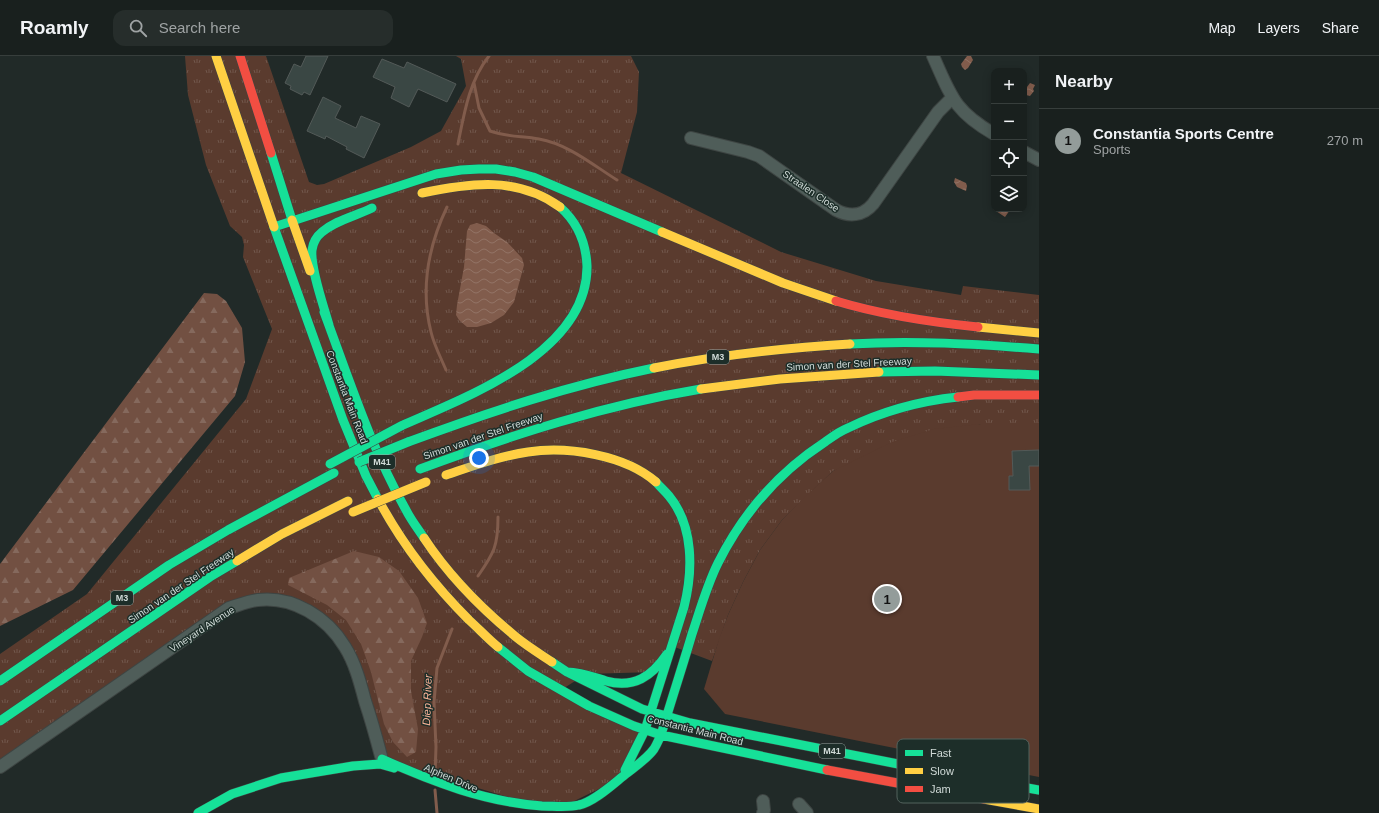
<!DOCTYPE html>
<meta charset="utf-8">
<style>
body{margin:0;font-family:Helvetica,sans-serif;background:#262d2b;color:#f1f3f6}
.controls{position:absolute;right:12px;top:12px;display:grid;overflow:hidden;border-radius:8px;box-shadow:0 2px 10px #0003}
.controls button{width:36px;height:36px;display:grid;place-items:center;padding:0;border:0;border-bottom:1px solid #373e3c;background:#19201e;color:#f1f3f6;font:20px sans-serif}
.you{position:absolute;left:479px;top:402px;width:14px;height:14px;margin:-10px;border:3px solid #fff;border-radius:50%;background:#1a73e8;box-shadow:0 0 0 6px #1a73e833}
.badge{display:grid;place-items:center;width:26px;height:26px;border-radius:50%;background:#939c9a;color:#111;font-size:13px;font-weight:700}
.pin{position:absolute;translate:-50% -50%;border:2px solid #fff;box-shadow:0 1px 4px #0006}
.list{margin:0;padding:0;list-style:none}
h2{display:flex;justify-content:space-between;align-items:center;height:52px;margin:0;padding:0 16px;font-size:17px}
h2 small{font-size:13px;font-weight:400;color:#9fa3a4}
.list li{display:grid;grid-template-columns:26px 1fr auto;gap:12px;align-items:center;box-sizing:border-box;height:64px;padding:0 16px;border-top:1px solid #373e3c}
.list b{display:block;font-size:15px;white-space:nowrap}
.list p{margin:0;font-size:13px;white-space:nowrap;color:#9fa3a4}
.list em{font-size:13px;font-style:normal;color:#9fa3a4}
.icon{flex:none;width:22px;height:22px;fill:none;stroke:currentColor;stroke-width:2;stroke-linecap:round;stroke-linejoin:round}
.map{position:relative;flex:none;width:1039px;height:757px;overflow:hidden}
header{display:flex;align-items:center;gap:24px;box-sizing:border-box;height:56px;padding:0 20px;background:#19201e;border-bottom:1px solid #373e3c}
header strong{font-size:19px}
nav{display:flex;gap:22px;margin-inline-start:auto;font-size:14px}
.search{width:280px;height:36px;background:#262d2b;display:flex;align-items:center;gap:10px;box-sizing:border-box;padding:0 14px;border-radius:12px;color:#9fa3a4;font-size:15px}
main{display:flex}
aside{flex:1;background:#19201e}
.map>svg:first-child{display:block}
.grass{fill:url(#grass-tufts)}
.forest{fill:url(#forest-firs)}
.pitch{fill:#5a3b2e}
.water{fill:url(#water-waves)}
.lines{fill:none;stroke-linecap:round;stroke-linejoin:round}
.stream{stroke:#815c4c;stroke-width:3}
.building{fill:#3a4744;stroke:#535a58}
.street-casing{stroke:#3e4543;stroke-width:14}
.fast-casing{stroke:#3e4543;stroke-width:10}
.slow-casing{stroke:#3e4543;stroke-width:10}
.jam-casing{stroke:#3e4543;stroke-width:10}
.street{stroke:#4f5d59;stroke-width:12}
.fast{stroke:#16e098;stroke-width:9}
.slow{stroke:#ffcf43;stroke-width:9}
.jam{stroke:#f24e42;stroke-width:9}
.fast-bridge-casing{stroke:#3e4543;stroke-width:10;stroke-linecap:butt}
.slow-bridge-casing{stroke:#3e4543;stroke-width:10;stroke-linecap:butt}
.fast-bridge{stroke:#16e098;stroke-width:9}
.slow-bridge{stroke:#ffcf43;stroke-width:9}
.labels{text-anchor:middle;dominant-baseline:central;stroke-width:3;stroke-linejoin:round;paint-order:stroke}
.shield{fill:#1d2e29;stroke:#9aa6a3;stroke-width:1}
.shield-label{font-size:9px;font-weight:bold;fill:#d0dad7}
.street-label{font-size:10px;fill:#d0dad7;stroke:#1d2e29}
.water-label{font-size:11px;font-style:italic;fill:#f8b297;stroke:#1d2e29}
.key{fill:#1d2e29;stroke:#53625d;stroke-width:1}
.key-label{font-size:11px;fill:#d0dad7}
</style>
<header>
<strong>Roamly</strong>
<div class="search"><svg class="icon" aria-label="search" viewBox="0 0 24 24"><circle cx="10" cy="10" r="6"/><path d="M15 15l6 6"/></svg>Search here</div>
<nav><a>Map</a><a>Layers</a><a>Share</a></nav>
</header>
<main>
<div class="map">
<svg width="1039" height="757" viewBox="0 0 1039 757">
<defs>
<pattern id="grass-tufts" width="24" height="20" patternUnits="userSpaceOnUse"><rect width="24" height="20" fill="#5a3b2e"/><path d="M3 7l-1-3M5 7V3M7 7l1-3M15 17l-1-3M17 17v-4M19 17l1-3" fill="none" stroke="#71574c"/></pattern>
<pattern id="forest-firs" width="22" height="20" patternUnits="userSpaceOnUse"><rect width="22" height="20" fill="#725042"/><path d="M5 1l3.5 6h-7zM16 11l3.5 6h-7z" fill="#85695d"/></pattern>
<pattern id="water-waves" width="16" height="10" patternUnits="userSpaceOnUse"><rect width="16" height="10" fill="#815c4c"/><path d="M0 5q4-4 8 0t8 0" fill="none" stroke="#927365"/></pattern>
</defs>
<rect width="100%" height="100%" fill="#212a28"/>
<!-- grass -->
<path class="grass" d="M185 0H266L309 126 317 129 324 128 411 91 441 75 466 30 461 3 456 0H631L639 16 637 56 621 117 781 196 876 225 961 239 963 230 1039 239V368H981L833 415 782 464 760 494 743 526 728 559 712 605 672 590 654 616 586 618 561 634 645 674 621 722 554 755 382 703 345 591 301 551 242 547 0 711V598L87 538 246 343 272 273 243 201 244 189 242 181 230 170 206 109 188 39Z"/>
<!-- forest -->
<path class="forest" d="M204 237 217 238 226 245 242 272 245 306 235 340 73 534 0 570V508Z
M354 495 379 501 399 515 418 542 427 567 422 581 411 605V635L418 673 416 696 407 701 393 686 384 668 371 616 361 588 346 564 327 549 288 529 289 522Z"/>
<!-- pitch -->
<path class="pitch" d="M981 368H1039V721L725 658 704 633 719 583 728 559 743 526 760 494 782 464 808 438 833 415 892 386 934 373Z"/>
<!-- water -->
<path class="water" d="M967 0H971L973 4 968 12 965 14 962 11 961 8Z
M1030 27 1035 29 1033 33 1034 35 1030 40 1026 39 1024 35Z
M955 122 966 127 967 130 966 135 957 131 954 126Z
M994 151V153H1009L1010 154 1005 161 993 153Z
M477 167 486 170 494 177 507 186 522 202 524 209 514 246 504 259 491 267 477 271H467L459 264 456 259 457 249 464 211 467 175 470 169Z"/>
<g class="lines">
<!-- stream -->
<path class="stream" d="M474 27 479 52 490 75C507 81 522 80 539 83 568 88 593 109 617 124
M458 88C464 58 469 25 489 0
M446 314C441 302 434 289 431 276 420 232 428 191 447 151
M478 520C494 497 498 490 498 461
M435 719 436 691 434 646 437 612 452 573
M435 734 437 757"/>
</g>
<!-- building -->
<path class="building" d="M306 0H328L310 39 304 36 302 39 290 33 291 30 285 27 294 8 301 11Z
M382 3 404 12 407 6 456 28 447 46 418 33 409 51 391 42 395 31 373 21Z
M323 41 341 50 335 62 356 72 361 60 380 68 364 102 346 93 347 91 326 80 325 83 307 75Z
M1039 394V410H1029L1030 434H1009V420H1013L1012 395Z"/>
<g class="lines">
<defs>
<path id="street" d="M933 0C951 40 954 55 994 78
M691 82 748 96 759 100 836 154C849 161 863 160 873 148L938 56 952 42
M1024 96 1039 104
M0 711 229 552C239 549 248 545 258 544 293 540 327 561 345 591 355 607 360 626 365 645 371 663 376 681 381 700
M763 745 764 754 763 757
M799 748 807 757"/>
<path id="fast" d="M271 97 292 164
M274 171 343 364 366 420 378 443
M274 171 436 118 461 114 479 113H496L515 116 533 121 662 176
M324 256C349 323 371 392 406 454 411 464 418 473 424 482
M329 269C324 251 310 212 312 194 313 187 317 180 322 176 336 164 356 160 372 152
M850 288C913 284 976 288 1039 293
M879 316 935 315 1039 319
M401 370C466 341 588 297 587 210 586 187 577 166 560 151
M408 386C489 356 570 329 654 312
M420 413C512 379 604 349 701 333
M498 591 528 615 589 650 634 670 661 679 827 714
M552 606 567 616 642 653 690 667 949 718 1039 734
M567 616C581 616 593 621 606 625 634 633 652 620 667 598
M0 625 169 509 228 474 334 417
M0 665 210 521 237 505
M645 674 684 551C693 515 694 470 669 440 665 435 660 431 656 426
M661 679C671 645 682 612 692 578 700 554 707 529 718 507 743 457 779 416 825 386 832 381 840 375 848 372 883 355 920 345 958 341
M382 703C433 726 486 746 542 750 554 750 567 752 579 749 593 746 611 730 622 721 633 712 646 704 654 693 657 688 659 683 661 679
M625 714 645 674
M198 757 232 738 281 722 353 710 380 708 394 712"/>
<path id="slow" d="M216 0 274 171
M422 137C470 127 517 120 560 151
M292 164 310 215
M662 176 783 227 836 245
M978 271 1039 277
M654 312C719 299 784 292 850 288
M701 333 780 323 879 316
M446 419C473 410 500 400 528 396 568 390 625 399 656 426
M378 443C402 488 433 528 469 564 479 573 488 583 498 591
M424 482C449 520 482 553 516 581 527 590 540 598 552 606
M237 505 282 478 348 445
M984 743 1039 753"/>
<path id="jam" d="M240 0 271 97
M836 245C882 259 929 266 978 271
M958 341 974 339H1039
M827 714 984 743"/>
</defs>
<!-- street casing -->
<use href="#street" class="street-casing"/>
<!-- fast casing -->
<use href="#fast" class="fast-casing"/>
<!-- slow casing -->
<use href="#slow" class="slow-casing"/>
<!-- jam casing -->
<use href="#jam" class="jam-casing"/>
<!-- street -->
<use href="#street" class="street"/>
<!-- fast -->
<use href="#fast" class="fast"/>
<!-- slow -->
<use href="#slow" class="slow"/>
<!-- jam -->
<use href="#jam" class="jam"/>
<defs>
<path id="fast-bridge" d="M359 406 408 386
M330 408 401 370"/>
<path id="slow-bridge" d="M353 456 426 426"/>
</defs>
<!-- fast-bridge casing -->
<use href="#fast-bridge" class="fast-bridge-casing"/>
<!-- slow-bridge casing -->
<use href="#slow-bridge" class="slow-bridge-casing"/>
<!-- fast-bridge -->
<use href="#fast-bridge" class="fast-bridge"/>
<!-- slow-bridge -->
<use href="#slow-bridge" class="slow-bridge"/>
</g>
<g class="labels">
<!-- shield labels -->
<g class="shield">
<rect x="707" y="294" width="22" height="14" rx="3"/>
<rect x="369" y="399" width="26" height="14" rx="3"/>
<rect x="111" y="535" width="22" height="14" rx="3"/>
<rect x="819" y="688" width="26" height="14" rx="3"/>
</g>
<g class="shield-label">
<text x="718" y="301">M3</text>
<text x="382" y="406">M41</text>
<text x="122" y="542">M3</text>
<text x="832" y="695">M41</text>
</g>
<!-- street labels -->
<g class="street-label">
<text transform="translate(811 135) rotate(34)">Straalen Close</text>
<text transform="translate(849 308) rotate(-3)">Simon van der Stel Freeway</text>
<text transform="translate(347 341) rotate(69)">Constantia Main Road</text>
<text transform="translate(483 380) rotate(-19)">Simon van der Stel Freeway</text>
<text transform="translate(181 530) rotate(-34)">Simon van der Stel Freeway</text>
<text transform="translate(202 573) rotate(-33)">Vineyard Avenue</text>
<text transform="translate(695 674) rotate(14)">Constantia Main Road</text>
<text transform="translate(451 722) rotate(23)">Alphen Drive</text>
</g>
<!-- water labels -->
<g class="water-label">
<text transform="translate(427 644) rotate(-88)">Diep River</text>
</g>
</g>
<!-- legend -->
<rect x="897" y="683" width="132" height="64" rx="6" class="key"/>
<rect x="905" y="694" width="18" height="6" fill="#16e098"/>
<rect x="905" y="712" width="18" height="6" fill="#ffcf43"/>
<rect x="905" y="730" width="18" height="6" fill="#f24e42"/>
<g class="key-label">
<text x="930" y="701">Fast</text>
<text x="930" y="719">Slow</text>
<text x="930" y="737">Jam</text>
</g>
</svg>
<div class="controls">
<button>+</button>
<button>−</button>
<button><svg class="icon" aria-label="locate" viewBox="0 0 24 24"><circle cx="12" cy="12" r="6"/><path d="M12 2v4M12 18v4M2 12h4M18 12h4"/></svg></button>
<button><svg class="icon" aria-label="layers" viewBox="0 0 24 24"><path d="M12 4l9 5-9 5-9-5zM3 14l9 5 9-5"/></svg></button>
</div>
<div class="you"></div>
<div class="pin badge" style="left:887px;top:543px">1</div>
</div>
<aside>
<h2>Nearby<small></small></h2>
<ul class="list">
<li><span class="badge">1</span><div><b>Constantia Sports Centre</b><p>Sports</p></div><em>270 m</em></li>
</ul>
</aside>
</main>
